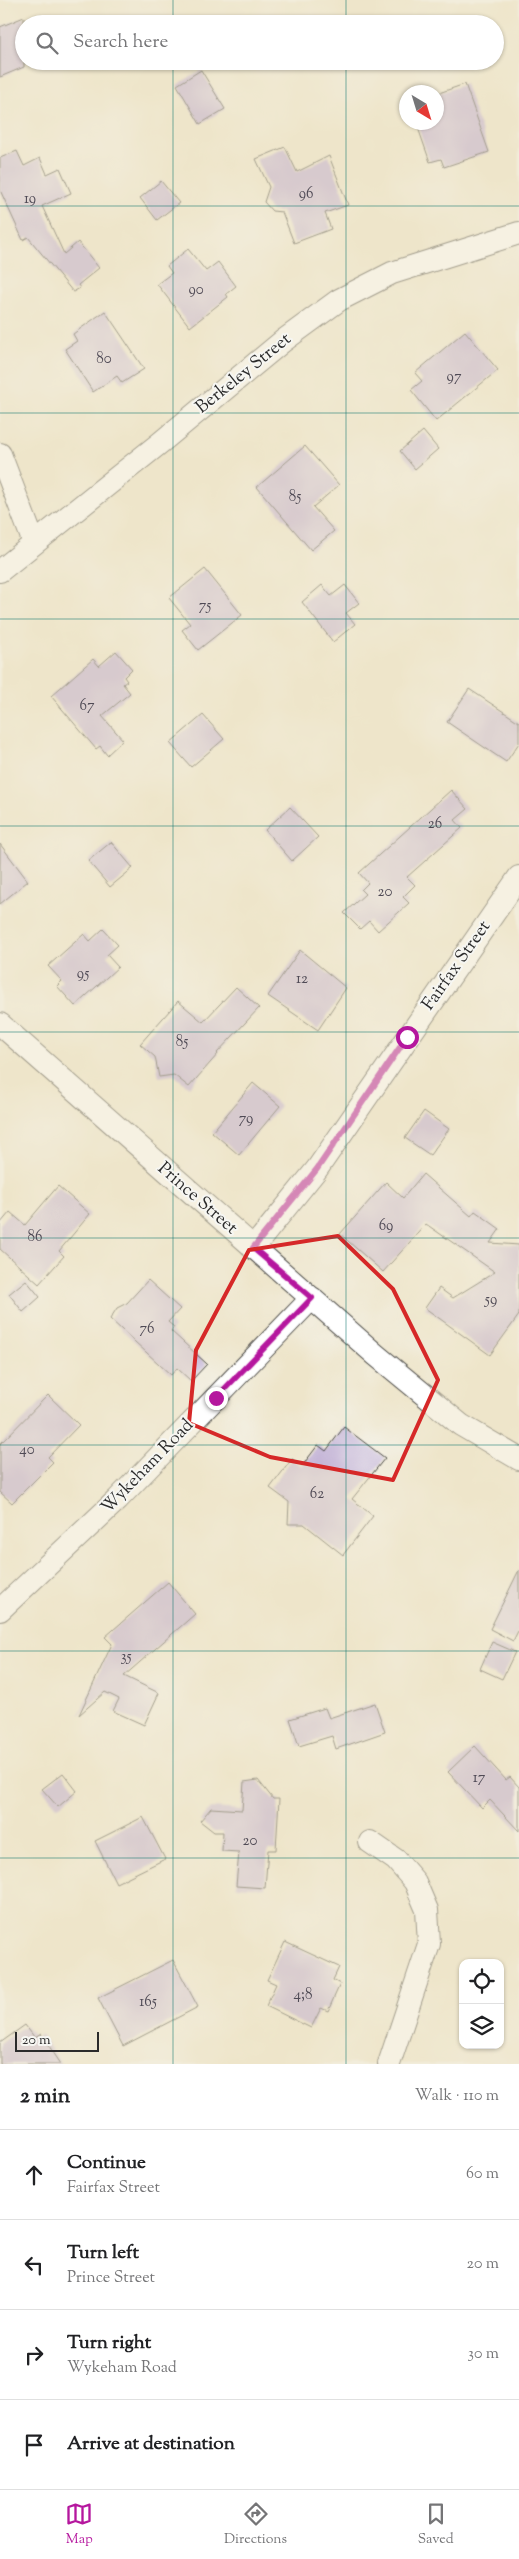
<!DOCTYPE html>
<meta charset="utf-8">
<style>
body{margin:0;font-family:"Sorts Mill Goudy",serif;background:#f2f2f2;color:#202124}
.controls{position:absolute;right:15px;bottom:15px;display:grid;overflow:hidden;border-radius:10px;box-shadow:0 1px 4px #0004}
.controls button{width:45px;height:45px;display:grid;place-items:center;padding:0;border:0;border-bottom:1px solid #e0e0e0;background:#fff;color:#202124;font:25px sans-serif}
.compass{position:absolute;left:399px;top:85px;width:45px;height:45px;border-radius:50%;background:#fff;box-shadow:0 1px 4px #0004;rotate:142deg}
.scale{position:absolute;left:15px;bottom:12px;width:84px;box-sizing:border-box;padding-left:5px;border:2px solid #2b2b2b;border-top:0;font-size:14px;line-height:18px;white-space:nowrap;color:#2b2b2b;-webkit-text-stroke:4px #f6f6f2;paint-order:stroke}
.stop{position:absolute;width:15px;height:15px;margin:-11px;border:4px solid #b5179e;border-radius:50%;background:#fff}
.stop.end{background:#b5179e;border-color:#fff;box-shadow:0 1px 5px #0008}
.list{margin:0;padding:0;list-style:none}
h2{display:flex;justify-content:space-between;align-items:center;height:65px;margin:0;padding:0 20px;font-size:21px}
h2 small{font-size:16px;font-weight:400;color:#757577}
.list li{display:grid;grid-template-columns:32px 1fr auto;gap:15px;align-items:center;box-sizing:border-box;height:90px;padding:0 20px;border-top:1px solid #e0e0e0}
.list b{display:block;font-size:19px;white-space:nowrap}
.list p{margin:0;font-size:16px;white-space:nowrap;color:#757577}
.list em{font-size:16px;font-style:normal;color:#757577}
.icon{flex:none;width:28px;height:28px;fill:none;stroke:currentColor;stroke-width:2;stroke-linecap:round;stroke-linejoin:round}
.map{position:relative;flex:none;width:519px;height:2064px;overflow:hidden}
.search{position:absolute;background:#fff;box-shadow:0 1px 4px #0004;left:15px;right:15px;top:15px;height:55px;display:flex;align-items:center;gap:12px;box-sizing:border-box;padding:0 18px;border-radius:28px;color:#757577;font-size:19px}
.sheet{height:425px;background:#fff}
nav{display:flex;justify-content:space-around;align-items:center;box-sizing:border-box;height:70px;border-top:1px solid #e0e0e0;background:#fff;font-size:14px;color:#757577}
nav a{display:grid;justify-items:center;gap:2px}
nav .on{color:#b5179e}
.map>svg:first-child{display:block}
.building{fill:#bba8d2}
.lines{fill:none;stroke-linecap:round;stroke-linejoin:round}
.minor-casing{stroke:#484743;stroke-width:24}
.minor{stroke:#fff;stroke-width:22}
.route{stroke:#b5179e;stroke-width:6}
.marked{fill:none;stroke:#d62828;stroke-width:4;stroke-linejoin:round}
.grid{fill:none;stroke:#0f766e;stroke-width:1;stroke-opacity:0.55}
.labels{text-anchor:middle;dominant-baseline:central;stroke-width:4;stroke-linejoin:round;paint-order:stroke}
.number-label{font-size:15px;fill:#4f4a55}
.street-label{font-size:18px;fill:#2b2b2b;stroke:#f6f6f2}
</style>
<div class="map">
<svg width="519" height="2064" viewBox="0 0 519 2064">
<rect width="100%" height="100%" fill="#f6f6f2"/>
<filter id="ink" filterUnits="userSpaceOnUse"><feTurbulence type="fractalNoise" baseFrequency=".02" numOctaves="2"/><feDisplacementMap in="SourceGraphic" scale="10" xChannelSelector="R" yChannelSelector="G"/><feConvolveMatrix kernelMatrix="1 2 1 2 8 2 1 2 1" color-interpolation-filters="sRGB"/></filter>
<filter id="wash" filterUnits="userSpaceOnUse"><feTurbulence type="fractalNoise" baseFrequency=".0096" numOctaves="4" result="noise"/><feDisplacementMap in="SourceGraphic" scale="20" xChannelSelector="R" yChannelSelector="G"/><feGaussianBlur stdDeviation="1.12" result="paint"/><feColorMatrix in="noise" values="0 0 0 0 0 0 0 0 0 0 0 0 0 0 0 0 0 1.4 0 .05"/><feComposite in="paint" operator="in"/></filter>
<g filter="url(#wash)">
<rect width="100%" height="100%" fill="#eee5ca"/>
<g id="blocks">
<!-- building -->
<path class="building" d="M24 17V67L0 77V27Z
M201 70 225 109 200 124 177 85Z
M465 84 489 152 444 167 441 159 430 162 416 122H436V94Z
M285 147 297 172 329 156 348 205 325 213 331 229 294 243 282 212 272 211 264 202 269 187 256 159Z
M17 151 24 166 40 158 47 174 60 168 71 193 42 206 64 254 78 242 99 268 78 285 80 288 73 292 28 237 23 240 0 190V158Z
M161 181 179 203 157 220 140 198Z
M188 249 206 271 218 262 236 286 226 294 228 297 190 327 157 284 172 273 167 266Z
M105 311 144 369 122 383 117 376 93 392 65 349 77 341 73 334Z
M465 331 498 370 436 421 411 390 422 381 415 373Z
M423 431 438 449 415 469 400 451Z
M305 446 339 485 313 507 334 531 311 550 257 487Z
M205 569 242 615 198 650 182 630 190 624 169 598Z
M322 585 331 596 345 585 359 603 346 613 355 624 333 642 302 602Z
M116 651 132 669 124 677 127 681 123 684 130 693 102 716 123 740 107 755 100 746 96 749 51 696 93 659 99 666Z
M469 689 519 722V743L506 762 447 722Z
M203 715 224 739 191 767 170 743Z
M451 790 468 809 455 820 462 828 407 877 415 885 403 897 409 903 378 931 369 921 360 929 344 913 365 894 361 890 368 883 359 873Z
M290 807 318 837 292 861 265 830Z
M111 842 133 868 110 887 88 861Z
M0 844 28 881 0 904Z
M103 929 118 945 107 955 118 967 75 1006 57 986 62 981 48 966 84 934 90 941Z
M300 950 346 988 318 1030 268 996Z
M236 987 259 1008 217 1053 218 1054 189 1087 174 1075 159 1077 155 1057 140 1044 178 1001 203 1022Z
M253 1083 280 1106 239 1155 212 1132Z
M424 1111 449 1129 430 1155 405 1138Z
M423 1174 471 1216 475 1211 500 1229 490 1243 519 1245V1315L490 1355 425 1308 439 1288 453 1298 495 1272 426 1224 383 1272 340 1234 386 1182 403 1198Z
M58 1186 90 1214 59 1251 64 1256 39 1284 0 1249V1224L10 1212 25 1225Z
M26 1280 40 1297 23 1312 9 1294Z
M148 1280 180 1309 168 1322 174 1327 171 1331 207 1364 191 1381 177 1368 171 1375 110 1319 117 1308 127 1303Z
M48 1395 79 1425 48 1457 53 1462 12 1503 0 1492V1444Z
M344 1427 385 1458 352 1499 373 1516 343 1555 304 1524H288L289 1502 270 1488 292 1459 302 1466 318 1445 326 1451Z
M519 1570V1629L513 1641 490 1629Z
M168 1582 195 1614 124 1676 159 1693 144 1725 113 1711 119 1699 105 1692 79 1715 112 1644 105 1637Z
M492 1642 515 1652 502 1679 480 1669Z
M375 1703 385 1732 336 1749 332 1736 299 1746 290 1719 325 1708 329 1718Z
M475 1746 506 1780 510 1777 519 1787V1831L490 1800 482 1808 448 1772Z
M63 1773 77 1791 58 1807 42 1789Z
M258 1780 273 1799H279L276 1850H268L265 1888 236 1886 239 1852 222 1851 223 1832H214L200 1821 211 1808 242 1810 244 1782Z
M143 1817 165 1859 116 1883 95 1841Z
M285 1942 339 1967 333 1980 340 1984 328 2011 321 2008 311 2028 266 2006 276 1984 267 1980Z
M173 1960 198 2007 123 2046 98 1998Z
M25 2025 35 2038 41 2034 61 2064H0V2043Z"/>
</g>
</g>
<g filter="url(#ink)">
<use href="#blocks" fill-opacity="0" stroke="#484743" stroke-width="1"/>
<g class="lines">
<defs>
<path id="minor" d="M0 454 34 543
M0 571 160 443 283 341 339 300 392 273 519 233
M0 1024 376 1355 461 1425 519 1459
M253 1248 317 1169 519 877
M0 1610 117 1500 312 1298
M370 1842 396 1860 415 1882 427 1910 429 1944 389 2064"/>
</defs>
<!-- minor casing -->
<use href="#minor" class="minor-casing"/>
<!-- minor -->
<use href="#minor" class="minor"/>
</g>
</g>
<g class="lines" filter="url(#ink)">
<!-- route -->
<path class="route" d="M216 1398 312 1298 253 1248 317 1169 407 1037"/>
</g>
<!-- marked area -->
<path d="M0 0H519V2064H0ZM338 1236 393 1289 438 1380 393 1480 270 1457 189 1423 196 1350 249 1250Z" fill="#eee5ca" fill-opacity=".55" fill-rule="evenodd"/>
<path class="marked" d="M338 1236 393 1289 438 1380 393 1480 270 1457 189 1423 196 1350 249 1250Z"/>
<!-- grid -->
<path class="grid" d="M173 0V24M346 0V24M173 61V2064M346 61V2064M0 206H519M0 413H519M0 619H519M0 826H519M0 1032H519M0 1238H519M0 1445H519M0 1651H519M0 1858H519"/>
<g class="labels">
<!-- number labels -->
<g class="number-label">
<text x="306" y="194">96</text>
<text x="30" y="199">19</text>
<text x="196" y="290">90</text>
<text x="104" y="359">80</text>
<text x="454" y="377">97</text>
<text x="295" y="497">85</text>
<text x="205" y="606">75</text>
<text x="87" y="706">67</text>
<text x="435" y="824">26</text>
<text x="385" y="892">20</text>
<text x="83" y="974">95</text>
<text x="302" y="979">12</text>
<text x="182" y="1042">85</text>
<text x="246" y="1119">79</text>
<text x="386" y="1226">69</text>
<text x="35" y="1237">86</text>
<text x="491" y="1300">59</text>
<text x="147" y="1329">76</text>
<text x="27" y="1450">40</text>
<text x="317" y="1494">62</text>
<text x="126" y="1657">35</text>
<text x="479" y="1778">17</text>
<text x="250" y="1841">20</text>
<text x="303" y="1995">4;8</text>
<text x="148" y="2002">165</text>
</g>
<!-- street labels -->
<g class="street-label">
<text transform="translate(244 374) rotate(-39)">Berkeley Street</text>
<text transform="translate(457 966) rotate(-55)">Fairfax Street</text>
<text transform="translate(197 1199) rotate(41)">Prince Street</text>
<text transform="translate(148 1467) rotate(-46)">Wykeham Road</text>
</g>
</g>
</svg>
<div class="controls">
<button><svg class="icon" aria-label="locate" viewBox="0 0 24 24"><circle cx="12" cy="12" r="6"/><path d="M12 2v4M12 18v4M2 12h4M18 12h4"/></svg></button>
<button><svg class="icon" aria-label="layers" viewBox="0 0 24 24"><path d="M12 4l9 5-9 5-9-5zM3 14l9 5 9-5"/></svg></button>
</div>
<svg class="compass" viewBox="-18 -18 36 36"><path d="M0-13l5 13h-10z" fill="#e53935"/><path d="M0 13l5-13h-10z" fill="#757577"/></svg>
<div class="scale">20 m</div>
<div class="stop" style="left:407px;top:1037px"></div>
<div class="stop end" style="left:216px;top:1398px"></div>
<div class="search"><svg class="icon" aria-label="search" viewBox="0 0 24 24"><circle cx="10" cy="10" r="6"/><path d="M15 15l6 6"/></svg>Search here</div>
</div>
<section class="sheet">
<h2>2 min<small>Walk · 110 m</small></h2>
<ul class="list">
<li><svg class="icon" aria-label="ahead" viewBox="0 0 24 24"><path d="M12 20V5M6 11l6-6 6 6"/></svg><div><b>Continue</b><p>Fairfax Street</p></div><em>60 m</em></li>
<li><svg class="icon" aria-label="left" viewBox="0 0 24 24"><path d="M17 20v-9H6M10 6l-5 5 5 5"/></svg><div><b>Turn left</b><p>Prince Street</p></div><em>20 m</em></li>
<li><svg class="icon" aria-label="right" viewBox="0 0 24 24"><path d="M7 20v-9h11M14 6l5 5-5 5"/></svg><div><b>Turn right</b><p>Wykeham Road</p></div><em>30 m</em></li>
<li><svg class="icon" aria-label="arrive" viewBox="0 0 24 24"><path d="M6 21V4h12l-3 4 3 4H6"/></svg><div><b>Arrive at destination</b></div></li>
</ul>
</section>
<nav>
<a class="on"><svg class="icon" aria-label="map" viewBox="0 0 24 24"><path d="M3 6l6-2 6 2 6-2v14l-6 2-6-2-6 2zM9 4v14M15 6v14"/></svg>Map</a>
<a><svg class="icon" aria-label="directions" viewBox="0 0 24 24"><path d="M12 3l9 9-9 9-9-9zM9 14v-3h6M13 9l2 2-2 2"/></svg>Directions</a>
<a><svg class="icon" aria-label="saved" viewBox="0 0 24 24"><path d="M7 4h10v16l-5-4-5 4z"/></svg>Saved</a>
</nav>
